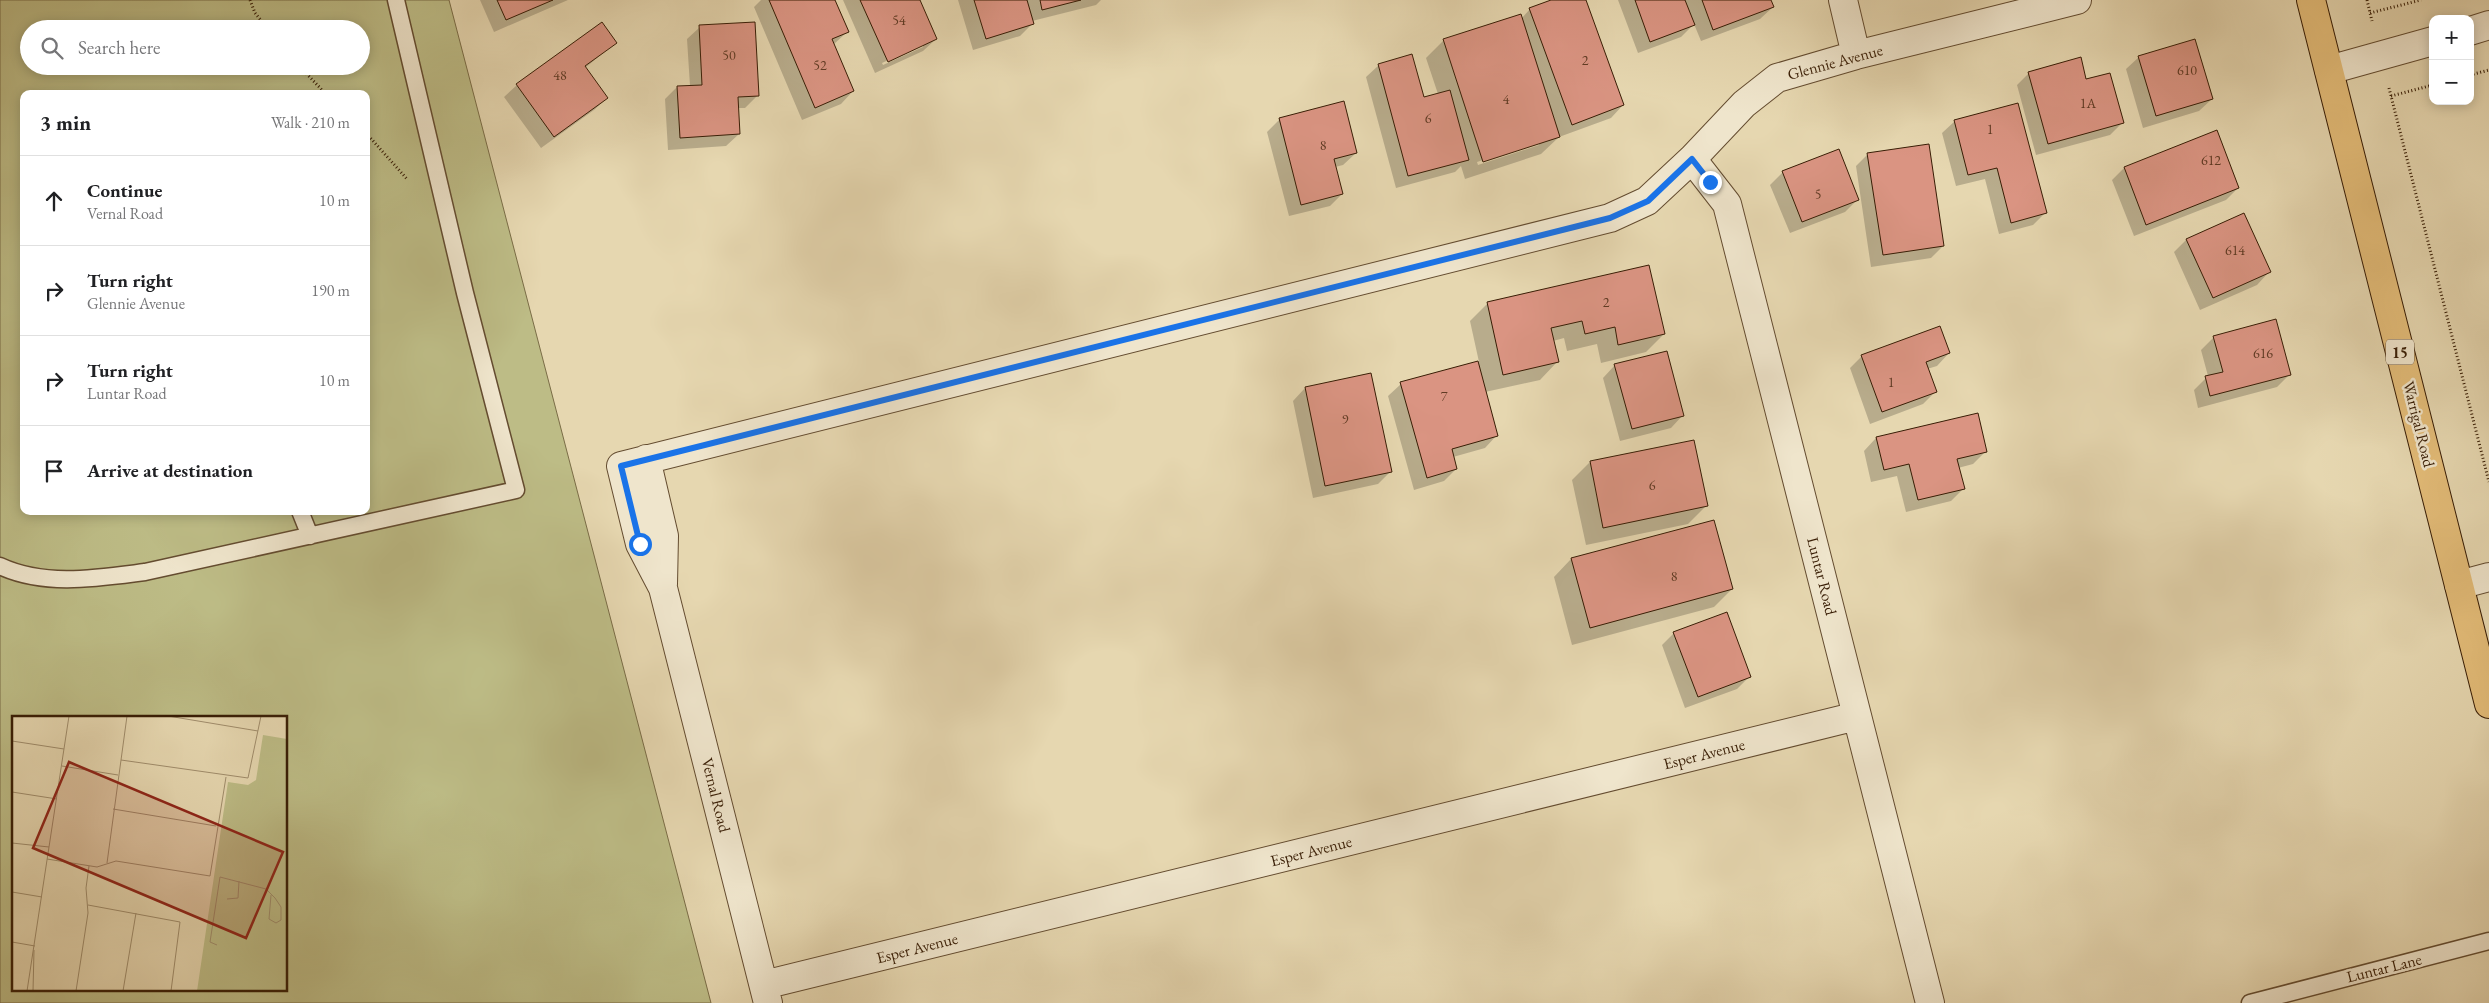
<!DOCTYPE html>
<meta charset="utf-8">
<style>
body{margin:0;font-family:"EB Garamond",serif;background:#f2f2f2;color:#202124}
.controls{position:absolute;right:15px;top:15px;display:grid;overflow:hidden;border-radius:10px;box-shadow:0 2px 12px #0003}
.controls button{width:45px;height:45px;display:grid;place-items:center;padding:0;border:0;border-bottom:1px solid #e0e0e0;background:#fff;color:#202124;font:25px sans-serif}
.stop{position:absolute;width:15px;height:15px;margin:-11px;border:4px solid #1a73e8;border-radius:50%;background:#fff}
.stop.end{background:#1a73e8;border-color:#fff;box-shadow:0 1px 5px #0008}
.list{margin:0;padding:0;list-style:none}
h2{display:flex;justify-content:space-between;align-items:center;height:65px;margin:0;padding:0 20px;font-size:21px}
h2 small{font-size:16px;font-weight:400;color:#757577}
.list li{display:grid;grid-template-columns:32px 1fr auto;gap:15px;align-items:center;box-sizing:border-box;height:90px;padding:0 20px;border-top:1px solid #e0e0e0}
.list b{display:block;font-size:19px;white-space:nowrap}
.list p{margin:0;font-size:16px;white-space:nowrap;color:#757577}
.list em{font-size:16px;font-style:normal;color:#757577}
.icon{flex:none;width:28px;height:28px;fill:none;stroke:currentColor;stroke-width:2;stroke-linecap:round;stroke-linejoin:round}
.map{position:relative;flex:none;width:2489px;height:1003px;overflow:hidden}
.search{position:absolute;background:#fff;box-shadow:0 2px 12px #0003;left:20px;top:20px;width:350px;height:55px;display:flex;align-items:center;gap:12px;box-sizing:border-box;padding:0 18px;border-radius:28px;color:#757577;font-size:19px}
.panel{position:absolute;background:#fff;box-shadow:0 2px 12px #0003;left:20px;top:90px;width:350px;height:425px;border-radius:10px}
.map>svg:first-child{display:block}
.green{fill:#bdbc86;stroke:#7a6c46;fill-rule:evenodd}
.shadow{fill:#0003;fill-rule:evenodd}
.building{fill:#da9482;stroke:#381d05}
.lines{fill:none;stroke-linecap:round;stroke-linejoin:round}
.service-casing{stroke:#644c30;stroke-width:19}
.minor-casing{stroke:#644c30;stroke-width:30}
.trunk-casing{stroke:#381d05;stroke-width:30}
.path{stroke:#381d05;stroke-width:3;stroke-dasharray:1 2.5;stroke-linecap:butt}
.service{stroke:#efe5cc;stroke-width:16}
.minor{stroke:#efe5cc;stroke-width:28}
.trunk{stroke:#e3bc78;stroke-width:28}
.route{stroke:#1a73e8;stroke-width:6}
.labels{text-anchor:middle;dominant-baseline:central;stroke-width:5;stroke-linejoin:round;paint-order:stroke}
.number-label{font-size:14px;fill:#603b24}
.shield{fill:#efe5cc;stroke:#6f5941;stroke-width:1}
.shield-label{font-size:15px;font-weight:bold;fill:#381d05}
.street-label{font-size:16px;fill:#381d05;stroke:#efe5cc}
.inset-road{fill:none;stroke:#a08d6c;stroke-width:1}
.view{fill:#8f2418;fill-opacity:0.15;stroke:#8f2418;stroke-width:2.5}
.inset-edge{fill:none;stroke:#381d05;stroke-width:2.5}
</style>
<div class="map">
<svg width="2489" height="1003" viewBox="0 0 2489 1003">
<rect width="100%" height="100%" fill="#e6d7b0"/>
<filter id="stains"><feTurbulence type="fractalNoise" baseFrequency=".004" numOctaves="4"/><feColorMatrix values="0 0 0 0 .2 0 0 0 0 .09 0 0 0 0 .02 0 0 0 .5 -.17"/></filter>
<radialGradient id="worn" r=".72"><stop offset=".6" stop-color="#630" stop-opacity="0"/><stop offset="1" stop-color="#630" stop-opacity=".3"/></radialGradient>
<!-- green -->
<path class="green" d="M0 0H449L711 1003H0ZM29 29H361V66H29ZM24 94H366V511H24ZM14 717H286V989H14Z"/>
<!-- shadow -->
<path class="shadow" d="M480 0H568L494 32Z
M761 0H834L847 32 833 45 853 91 841 104 802 120 754 7Z
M843 0H918L936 39 923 51 875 73ZM923 44V47L883 65 882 63Z
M958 0H1101L1096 5 1032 21 1033 23 1020 36 973 50Z
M1555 0H1584L1623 105 1611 118 1559 137 1541 154 1465 179 1461 166 1455 172 1396 188 1366 77 1379 65 1423 99 1438 94 1426 58 1444 40 1521 19 1530 9ZM1539 142V145L1478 165 1477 162Z
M1618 0H1770L1773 7 1760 19 1701 41 1694 24 1681 37 1638 53Z
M601 24 615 43 585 68 607 98 594 110 541 148 504 97 517 85Z
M700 27 758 95 745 108H737L739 134 726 146 668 150 665 99 677 87 690 86 687 39Z
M2139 57 2212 99 2199 111 2143 128 2126 69Z
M2029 73 2086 81 2122 123 2110 135 2036 155 2017 85Z
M1280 119 1356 153 1343 165 1335 167 1342 194 1330 206 1289 216 1267 132Z
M1955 121 2045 213 2033 225 1999 234 1985 179 1956 186 1942 133Z
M1868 154 1943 246 1931 258 1871 267 1856 166Z
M2124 168 2238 188 2226 200 2134 236 2112 180Z
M1783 172 1858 199 1845 212 1790 233 1770 185Z
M2186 240 2269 272 2257 285 2200 310 2174 252Z
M1488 303 1664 334 1646 352 1601 363 1597 344 1567 351 1564 338 1553 341 1557 362 1540 380 1485 392 1497 435 1485 448 1453 457 1456 469 1444 481 1414 490 1388 396 1401 384 1479 362 1470 321Z
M2214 337 2289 375 2277 387 2198 408 2194 390 2208 376 2201 350Z
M1949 353 1937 366 1927 369 1935 392 1923 404 1870 424 1850 368 1862 356Z
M1615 365 1683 415 1671 428 1620 441 1603 378Z
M1370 375 1390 472 1378 484 1313 498 1293 401 1305 388Z
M1876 438 1985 452 1973 464 1958 468 1963 489 1951 501 1906 512 1897 476 1871 482 1864 451Z
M1693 441 1706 506 1688 524 1586 545 1572 480 1590 462Z
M1571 559 1732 589 1714 607 1572 645 1554 577Z
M1674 633 1749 677 1737 689 1685 708 1662 645Z"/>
<!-- building -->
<path class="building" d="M497 0H553L506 20Z
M769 0H835L849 32 832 39 854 91 815 108Z
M860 0H920L937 39 888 62Z
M974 0H1027L1034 24 986 39Z
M1040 0H1081L1042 10Z
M1551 0H1586L1624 105 1572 125 1529 8Z
M1635 0H1685L1695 25 1650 42Z
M1702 0H1771L1774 7 1713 30Z
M1521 14 1560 137 1483 162 1443 39Z
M602 22 617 43 585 66 608 98 554 137 516 84Z
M755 22 759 96 738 97 740 134 680 138 677 86 702 85 699 25Z
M2195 39 2213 99 2156 116 2138 56Z
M1412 54 1424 97 1450 90 1469 160 1408 176 1378 64Z
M2081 57 2086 79 2110 73 2124 123 2048 144 2028 72Z
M1344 101 1357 153 1334 159 1343 194 1301 205 1279 118Z
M2018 103 2047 213 2011 223 1997 168 1968 175 1954 120Z
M2217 130 2239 188 2146 225 2124 167Z
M1929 144 1944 246 1883 255 1867 153Z
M1839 149 1859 200 1802 222 1782 171Z
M2244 213 2271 272 2213 298 2186 239Z
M1649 265 1665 334 1618 345 1615 327 1585 334 1582 321 1551 328 1559 362 1503 375 1487 302Z
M2276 319 2291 375 2210 396 2205 376 2223 372 2213 336Z
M1940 326 1950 353 1926 362 1937 392 1882 412 1861 355Z
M1667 351 1684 416 1632 429 1614 364Z
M1478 361 1498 436 1452 449 1457 469 1427 478 1400 382Z
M1371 373 1392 472 1325 486 1305 387Z
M1978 413 1987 452 1957 459 1965 489 1918 500 1909 464 1884 470 1876 437Z
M1694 440 1708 506 1603 528 1590 461Z
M1714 520 1733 589 1590 628 1571 558Z
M1727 612 1751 677 1698 697 1673 632Z"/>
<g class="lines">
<defs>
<path id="service" d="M300 511 310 536
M0 566C45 587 98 578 145 572L516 490 465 293 396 0
M2250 1003 2489 941"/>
<path id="minor" d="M1843 0 1856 55
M2470 31 2489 25
M2329 70 2433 41
M1692 159 1727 204 1930 1003
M646 459 664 536 663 584
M2459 585 2489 577
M764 985 1857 716
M768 1003 663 588 640 544 621 466 1610 218 1647 201 1692 159 1744 104 1777 78 1856 55 2077 0"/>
<path id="trunk" d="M2311 0 2489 704"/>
</defs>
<!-- service casing -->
<use href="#service" class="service-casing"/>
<!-- minor casing -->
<use href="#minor" class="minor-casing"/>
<!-- trunk casing -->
<use href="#trunk" class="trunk-casing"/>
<!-- path -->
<path class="path" d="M250 0 255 13 268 29
M2367 0 2372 21
M2370 13 2421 0
M299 66 326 94
M2470 75 2489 70
M2389 88 2489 482
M2391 96 2433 85
M366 133 407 179"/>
<!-- service -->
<use href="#service" class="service"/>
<!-- minor -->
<use href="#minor" class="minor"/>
<!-- trunk -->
<use href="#trunk" class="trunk"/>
</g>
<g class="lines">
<!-- route -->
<path class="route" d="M640 544 621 466 1610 218 1648 201 1692 159 1710 182"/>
</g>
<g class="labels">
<!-- number labels -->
<g class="number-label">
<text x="899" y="20">54</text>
<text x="729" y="55">50</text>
<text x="1585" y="60">2</text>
<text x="820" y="65">52</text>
<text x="2187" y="70">610</text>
<text x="560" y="75">48</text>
<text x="1506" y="99">4</text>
<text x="2088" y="103">1A</text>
<text x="1428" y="118">6</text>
<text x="1990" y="129">1</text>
<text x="1323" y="145">8</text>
<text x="2211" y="160">612</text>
<text x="1818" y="194">5</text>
<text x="2235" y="250">614</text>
<text x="1606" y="302">2</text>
<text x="2263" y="353">616</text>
<text x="1891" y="382">1</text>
<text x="1444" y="396">7</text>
<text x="1345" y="419">9</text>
<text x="1652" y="485">6</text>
<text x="1674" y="576">8</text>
</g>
<!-- shield labels -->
<rect class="shield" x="2386" y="339.5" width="28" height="25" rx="4"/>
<g class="shield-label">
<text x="2400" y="352">15</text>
</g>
<!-- street labels -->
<g class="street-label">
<text transform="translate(1835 62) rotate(-15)">Glennie Avenue</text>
<text transform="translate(2419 424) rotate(76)">Warrigal Road</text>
<text transform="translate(1822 576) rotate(76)">Luntar Road</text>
<text transform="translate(1704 754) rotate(-14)">Esper Avenue</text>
<text transform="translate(716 795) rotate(76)">Vernal Road</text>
<text transform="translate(1311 851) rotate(-14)">Esper Avenue</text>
<text transform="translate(917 948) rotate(-14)">Esper Avenue</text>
<text transform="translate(2384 968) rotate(-14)">Luntar Lane</text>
</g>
</g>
<!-- overview -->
<g transform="translate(12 716)">
<rect width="275" height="275" fill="#e6d7b0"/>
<path d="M251 19 275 23V275H185L216 66 236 69 244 64Z" fill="#bdbc86"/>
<path class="inset-road" d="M156 0 246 15M0 25 52 33M109 44 236 62 249 0M50 50 106 59M0 76 45 83M101 93 204 110M0 127 37 131M35 143 85 151 104 145 198 160 214 61M95 147 115 0M0 176 30 181M215 183 226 182 227 165M76 189 168 206 159 275M0 226 23 230M205 229 198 226 208 161 254 173 263 182 269 191V204L264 207 257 203 259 179M15 275 57 0M21 275 22 234M64 275 76 197 74 172 77 150M111 275 124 197"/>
<path class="view" d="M57 46 271 136 234 222 21 132Z"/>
<rect width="275" height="275" class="inset-edge"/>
</g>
<rect width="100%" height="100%" filter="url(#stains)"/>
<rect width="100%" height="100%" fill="url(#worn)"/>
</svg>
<div class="controls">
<button>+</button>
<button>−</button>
</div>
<div class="stop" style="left:640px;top:544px"></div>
<div class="stop end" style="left:1710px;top:182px"></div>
<div class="search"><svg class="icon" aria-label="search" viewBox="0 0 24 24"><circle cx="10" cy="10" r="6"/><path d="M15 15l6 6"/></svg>Search here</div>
<section class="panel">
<h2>3 min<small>Walk · 210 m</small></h2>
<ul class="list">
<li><svg class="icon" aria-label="ahead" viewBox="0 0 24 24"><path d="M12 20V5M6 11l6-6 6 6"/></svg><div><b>Continue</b><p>Vernal Road</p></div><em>10 m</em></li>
<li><svg class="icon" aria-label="right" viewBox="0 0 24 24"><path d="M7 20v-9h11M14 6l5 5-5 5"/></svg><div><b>Turn right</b><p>Glennie Avenue</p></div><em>190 m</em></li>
<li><svg class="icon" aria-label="right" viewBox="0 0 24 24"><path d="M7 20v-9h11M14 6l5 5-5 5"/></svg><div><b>Turn right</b><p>Luntar Road</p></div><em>10 m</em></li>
<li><svg class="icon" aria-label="arrive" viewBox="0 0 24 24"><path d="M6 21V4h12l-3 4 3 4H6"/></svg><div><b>Arrive at destination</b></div></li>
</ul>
</section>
</div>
